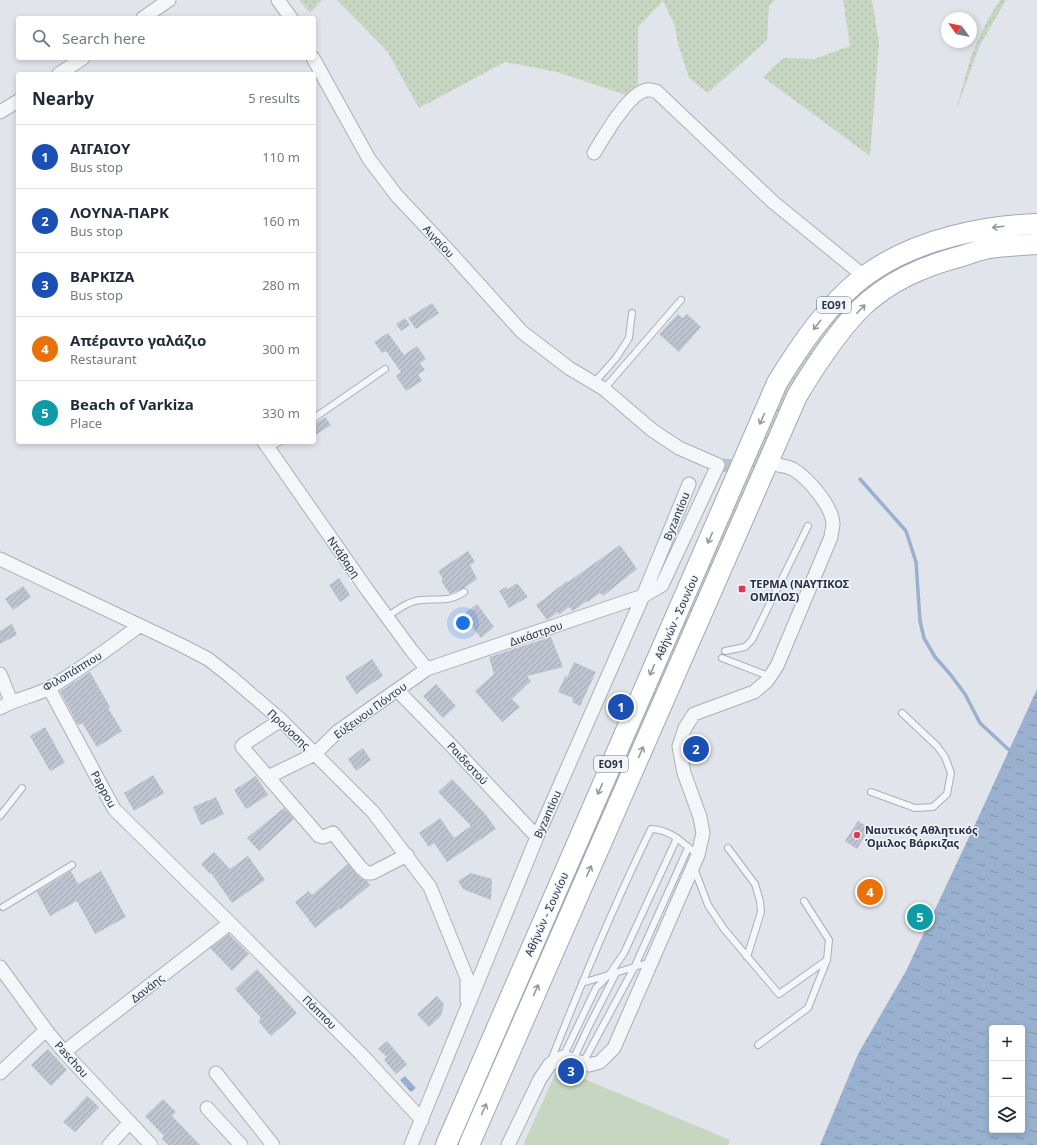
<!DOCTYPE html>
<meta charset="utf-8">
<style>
body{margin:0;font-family:"Noto Sans",sans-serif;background:#f2f2f3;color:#1f2937}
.controls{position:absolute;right:12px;bottom:12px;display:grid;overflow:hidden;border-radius:4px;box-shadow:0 2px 6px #0003}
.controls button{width:36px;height:36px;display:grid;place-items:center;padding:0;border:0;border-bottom:1px solid #e0e1e3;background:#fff;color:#1f2937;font:20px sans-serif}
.compass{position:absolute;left:941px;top:12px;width:36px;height:36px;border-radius:50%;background:#fff;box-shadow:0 2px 6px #0003;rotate:303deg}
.you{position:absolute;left:463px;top:623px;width:14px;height:14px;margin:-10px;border:3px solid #fff;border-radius:50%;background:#1a73e8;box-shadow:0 0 0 6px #1a73e833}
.badge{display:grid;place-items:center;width:26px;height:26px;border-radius:50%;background:#dc3a4d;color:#fff;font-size:13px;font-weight:700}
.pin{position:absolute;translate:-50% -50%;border:2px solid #fff;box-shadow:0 1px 4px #0006}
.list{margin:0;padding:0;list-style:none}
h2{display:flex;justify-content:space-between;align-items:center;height:52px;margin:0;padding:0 16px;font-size:17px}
h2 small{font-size:13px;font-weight:400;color:#747a83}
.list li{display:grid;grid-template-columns:26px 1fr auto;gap:12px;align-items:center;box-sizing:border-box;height:64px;padding:0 16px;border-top:1px solid #e0e1e3}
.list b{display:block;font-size:15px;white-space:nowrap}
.list p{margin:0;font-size:13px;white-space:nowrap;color:#747a83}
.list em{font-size:13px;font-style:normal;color:#747a83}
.icon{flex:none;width:22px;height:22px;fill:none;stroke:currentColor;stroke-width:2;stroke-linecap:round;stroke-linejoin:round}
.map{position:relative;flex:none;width:1037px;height:1145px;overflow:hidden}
.search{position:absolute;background:#fff;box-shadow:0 2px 6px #0003;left:16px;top:16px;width:300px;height:44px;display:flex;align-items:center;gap:10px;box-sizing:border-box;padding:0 14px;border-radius:4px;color:#747a83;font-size:15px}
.panel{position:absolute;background:#fff;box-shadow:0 2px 6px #0003;left:16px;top:72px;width:300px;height:372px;border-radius:4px}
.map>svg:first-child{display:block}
.grass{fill:url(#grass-dots)}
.garden{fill:#c6d6c1}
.water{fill:url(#water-ripples);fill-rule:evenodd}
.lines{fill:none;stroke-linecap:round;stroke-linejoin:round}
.stream{stroke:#99b1ce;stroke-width:3.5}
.building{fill:url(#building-hatch)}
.street-tunnel{stroke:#bcc1ca;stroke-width:13;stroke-dasharray:13 6;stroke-linecap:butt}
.lane-casing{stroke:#a9afb9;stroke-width:8}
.street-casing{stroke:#a9afb9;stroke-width:15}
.primary-casing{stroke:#9fa8b8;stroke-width:22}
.lane{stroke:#f4f6f9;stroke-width:6}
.street{stroke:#f4f6f9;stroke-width:13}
.primary{stroke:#fff;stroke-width:20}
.oneway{stroke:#9398a2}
.poi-dot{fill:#dc3a4d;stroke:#f1f4f8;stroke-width:1.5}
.labels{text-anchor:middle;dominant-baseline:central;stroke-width:3;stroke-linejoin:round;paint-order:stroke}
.shield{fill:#f1f4f8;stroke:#646c7b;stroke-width:1}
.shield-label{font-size:10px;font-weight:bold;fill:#273145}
.street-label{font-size:11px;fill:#273145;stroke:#f1f4f8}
.poi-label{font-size:11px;font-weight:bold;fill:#273145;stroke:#f1f4f8;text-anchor:start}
</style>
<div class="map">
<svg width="1037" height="1145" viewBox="0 0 1037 1145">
<defs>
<pattern id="grass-dots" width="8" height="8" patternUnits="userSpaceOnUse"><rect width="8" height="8" fill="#c6d6c1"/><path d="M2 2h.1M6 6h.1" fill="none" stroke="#aab8a7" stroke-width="1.8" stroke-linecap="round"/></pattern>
<pattern id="water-ripples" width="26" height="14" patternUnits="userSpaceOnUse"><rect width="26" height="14" fill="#99b1ce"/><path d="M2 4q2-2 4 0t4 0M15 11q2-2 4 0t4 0" fill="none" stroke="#7d91a9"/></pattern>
<pattern id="building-hatch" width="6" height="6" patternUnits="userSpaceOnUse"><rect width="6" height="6" fill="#bec3cf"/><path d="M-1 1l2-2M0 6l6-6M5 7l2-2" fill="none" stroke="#a3a8b3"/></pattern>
</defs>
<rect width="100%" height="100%" fill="#e1e5eb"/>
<!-- grass -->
<path class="grass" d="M299 0H322L310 13Z
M337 0H775L769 6 767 40 708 93 689 78 678 44 675 26 663 1 638 27V85L626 95 557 72 505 62 419 108 387 51Z
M843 0H872L879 43 870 156 763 77 783 58 814 59 850 46Z
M1000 0H1006L979 47 956 111 971 56 988 19Z
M1037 232V235L849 307 830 328 811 354 786 395 459 1145H453L783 393C802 362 821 330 847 304 900 253 967 242 1037 232Z"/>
<!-- garden -->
<path class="garden" d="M558 1068 730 1140 728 1145H523Z"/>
<!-- water -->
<path class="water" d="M1037 689V1145H820L858 1054 906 971 978 818ZM992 1028H1022V1130H992Z
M405 1076 416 1088 411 1092 400 1080Z"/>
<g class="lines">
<!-- stream -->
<path class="stream" d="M860 479 906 531 916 562 920 621 924 638 935 657 950 674 965 694 980 723 1009 750"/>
</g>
<!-- building -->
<path class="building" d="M432 303 439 313 416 329 408 318Z
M678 314 683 318 687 314 701 327 679 352 659 334Z
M405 318 410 325 401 331 396 324Z
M388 333 404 355 417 346 426 359 420 363 425 370 418 374 422 381 406 391 396 376 401 372 386 351 382 353 374 342Z
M325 417 331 425 314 436V424Z
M620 545 637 569 603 596 600 593 588 602 587 601 573 611 569 607 559 615 558 612 547 620 536 605 567 581 568 582Z
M468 551 475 562 470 565 477 579 464 588 450 594 441 581 443 579 438 571Z
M339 578 350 595 340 602 329 585Z
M517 583 528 597 509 608 499 591 506 587 508 589Z
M23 586 31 597 13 610 5 599Z
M477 604 494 627 481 638 463 615Z
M12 624 17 635 0 644V631Z
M551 637 563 667 527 676 531 681 512 699 520 707 502 722 475 691 494 674 489 657Z
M372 659 383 676 356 694 345 677Z
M574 662 596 672 580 706 572 702 573 698 558 692 566 675 567 678Z
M90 672 110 707 108 708 122 731 97 747 82 723 78 725 60 691Z
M436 684 456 706 443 718 423 696Z
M45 727 65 763 50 771 30 736Z
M363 748 371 760 356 771 348 759Z
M153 775 164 793 134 811 124 793Z
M256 776 268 795 246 809 234 790Z
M452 779 486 815 496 829 447 862 434 843 429 847 419 833 440 818 454 838 471 826 438 792Z
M216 797 224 814 201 825 193 807Z
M284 808 294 819 259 851 247 838Z
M858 821 870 828 857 849 845 841Z
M214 852 230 869 248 856 265 880 232 903 211 873 210 874 201 864Z
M348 864 356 874 362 879 367 881 370 885 340 910V908L315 928 295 902 309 891 312 895Z
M71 871 78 884 101 871 126 917 95 934 77 901 50 916 37 892Z
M471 873 492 879 491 900 463 889 458 881Z
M866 880 883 891 874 904 857 893Z
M229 934 249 954 232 971 210 948Z
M257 969 297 1013 271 1036 258 1021 261 1018 235 989Z
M437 996 444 1004 441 1016 429 1027 417 1014Z
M387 1041 407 1064 396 1074 384 1060 387 1057 378 1049Z
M48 1049 67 1070 51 1086 31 1065Z
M87 1096 99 1107 75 1132 63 1122Z
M163 1099 176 1112 172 1116 200 1145H168L162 1139 164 1136 145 1116Z"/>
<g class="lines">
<!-- street-tunnel -->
<path class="street-tunnel" d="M718 465 749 467 772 466"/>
<defs>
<path id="lane" d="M594 383 616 358 629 338 632 313
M604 389 681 300
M314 418 385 369
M268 448 279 442
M387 617C397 610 408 601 421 600 438 598 448 603 464 592
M725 651 745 647 752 640 808 526
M722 658 771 677
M871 792 915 808 933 807 947 794 951 773 945 757 937 746 902 713
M0 816 22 788
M728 848 755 884 760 901 761 912 747 957
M694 868 708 905 724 929 779 994 827 960
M3 907 72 865
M582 983 651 962
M758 1045 808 1008 827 960 829 940 804 901
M563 1057 596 988 609 975 624 953 677 838
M573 1060 588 1028 616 973
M550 1063C581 984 614 905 651 829 672 830 682 843 698 855
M583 1063 635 966 688 848"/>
<path id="street" d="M278 0 291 18
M143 18 169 0
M59 74 83 58
M0 112 18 101
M594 153C603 138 629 92 647 90 650 89 653 91 656 91L773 202 865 277
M264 442 368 591 412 651 427 669
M0 559 181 645 208 659 231 677 281 720 373 812 430 887 467 978V1001
M0 674 11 701
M49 688 114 809 230 923 361 1054 422 1120
M397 690 448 742 537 837
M0 708C17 698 36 696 51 687 82 668 111 647 139 626
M281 720 244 744 242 746 243 748 319 836 323 837 333 833 361 868 367 873H372L407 855
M268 777 315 754 337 732 427 669 643 596 662 585 718 465 679 448 652 430 604 389 569 368 522 332 448 250 397 196 369 159 313 58
M0 967 46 1030 64 1052 151 1145
M64 1052 230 923
M0 1073 46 1030
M216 1073 273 1145
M207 1108 241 1145
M109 1145 130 1122
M411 1145 537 837 643 596 689 484
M508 1145 540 1079 550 1064 563 1057 589 1065 600 1062 614 1048 698 855 703 833 700 817 684 773 682 763 679 746 685 728 694 714 754 692 767 681 777 666 831 537C831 533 833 528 833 524 832 506 809 479 793 469 789 467 783 466 778 465"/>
<path id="primary" d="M446 1145 777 383C802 342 834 295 875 269 921 239 983 226 1037 224
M469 1145 797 396C815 366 835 335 859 310 888 281 924 266 962 256 971 253 980 250 989 248 1005 246 1021 245 1037 244"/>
</defs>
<!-- lane casing -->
<use href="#lane" class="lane-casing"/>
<!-- street casing -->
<use href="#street" class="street-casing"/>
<!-- primary casing -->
<use href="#primary" class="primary-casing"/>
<!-- lane -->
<use href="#lane" class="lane"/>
<!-- street -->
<use href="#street" class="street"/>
<!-- primary -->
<use href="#primary" class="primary"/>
</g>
<!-- one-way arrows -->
<defs><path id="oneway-shaft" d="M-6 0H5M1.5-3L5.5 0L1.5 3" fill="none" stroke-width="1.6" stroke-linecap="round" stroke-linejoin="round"/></defs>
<g class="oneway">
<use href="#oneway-shaft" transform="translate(998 227) rotate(173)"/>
<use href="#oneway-shaft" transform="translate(861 309) rotate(-45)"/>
<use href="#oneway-shaft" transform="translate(817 325) rotate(128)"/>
<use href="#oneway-shaft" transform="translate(762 419) rotate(114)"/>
<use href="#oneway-shaft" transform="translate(710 538) rotate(114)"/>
<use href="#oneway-shaft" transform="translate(652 670) rotate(114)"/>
<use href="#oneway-shaft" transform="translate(641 752) rotate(-66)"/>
<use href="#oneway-shaft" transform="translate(600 789) rotate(114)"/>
<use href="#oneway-shaft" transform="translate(589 871) rotate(-66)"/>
<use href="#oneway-shaft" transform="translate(536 990) rotate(-66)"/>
<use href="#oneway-shaft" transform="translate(484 1109) rotate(-66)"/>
</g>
<!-- markers -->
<g class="poi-dot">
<rect x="738" y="585" width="8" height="8" rx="2"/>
<circle cx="857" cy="835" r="4"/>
</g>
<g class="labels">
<!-- shield labels -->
<g class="shield">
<rect x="817" y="297" width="34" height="16" rx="3"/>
<rect x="594" y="756" width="34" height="16" rx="3"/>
</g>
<g class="shield-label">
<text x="834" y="305">ΕΟ91</text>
<text x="611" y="764">ΕΟ91</text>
</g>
<!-- street labels -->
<g class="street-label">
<text transform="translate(439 241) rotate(47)">Αιγαίου</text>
<text transform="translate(676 516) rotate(-68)">Byzantiou</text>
<text transform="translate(344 557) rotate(55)">Ντάβαρη</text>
<text transform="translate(676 617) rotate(-66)">Αθήνών - Σουνίου</text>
<text transform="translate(536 633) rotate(-19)">Δικάστρου</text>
<text transform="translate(72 671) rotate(-31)">Φιλοπάππου</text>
<text transform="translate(370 710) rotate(-36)">Εύξεινου Πόντου</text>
<text transform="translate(289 729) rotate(43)">Προύσσης</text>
<text transform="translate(468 763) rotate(47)">Ραιδεστού</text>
<text transform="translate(104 789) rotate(61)">Pappou</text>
<text transform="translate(547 814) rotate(-66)">Byzantiou</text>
<text transform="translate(546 914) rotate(-66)">Αθήνών - Σουνίου</text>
<text transform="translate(147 988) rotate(-38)">Δανάης</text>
<text transform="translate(320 1012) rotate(45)">Πάππου</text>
<text transform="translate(72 1059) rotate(48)">Paschou</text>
</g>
<!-- poi labels -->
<g class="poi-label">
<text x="750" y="583">ΤΕΡΜΑ (ΝΑΥΤΙΚΟΣ<tspan x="750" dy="13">ΟΜΙΛΟΣ)</tspan></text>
<text x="865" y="829">Ναυτικός Αθλητικός<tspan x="865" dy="13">Όμιλος Βάρκιζας</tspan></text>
</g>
</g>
</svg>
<div class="controls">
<button>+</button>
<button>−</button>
<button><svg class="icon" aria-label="layers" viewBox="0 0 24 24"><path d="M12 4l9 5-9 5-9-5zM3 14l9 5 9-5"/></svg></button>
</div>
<svg class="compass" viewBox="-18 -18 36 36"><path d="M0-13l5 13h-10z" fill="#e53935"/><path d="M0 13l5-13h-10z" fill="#747a83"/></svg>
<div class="you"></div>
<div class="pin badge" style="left:621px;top:707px;background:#1a4fb4">1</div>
<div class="pin badge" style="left:696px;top:749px;background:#1a4fb4">2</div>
<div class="pin badge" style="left:571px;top:1071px;background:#1a4fb4">3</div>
<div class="pin badge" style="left:870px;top:892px;background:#e8710a">4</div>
<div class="pin badge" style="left:920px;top:917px;background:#0f9aa8">5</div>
<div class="search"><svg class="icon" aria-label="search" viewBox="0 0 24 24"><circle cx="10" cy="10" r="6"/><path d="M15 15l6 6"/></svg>Search here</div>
<section class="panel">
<h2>Nearby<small>5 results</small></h2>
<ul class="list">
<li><span class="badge" style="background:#1a4fb4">1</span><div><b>ΑΙΓΑΙΟΥ</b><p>Bus stop</p></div><em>110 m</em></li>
<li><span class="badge" style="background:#1a4fb4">2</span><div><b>ΛΟΥΝΑ-ΠΑΡΚ</b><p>Bus stop</p></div><em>160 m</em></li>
<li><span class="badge" style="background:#1a4fb4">3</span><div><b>ΒΑΡΚΙΖΑ</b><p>Bus stop</p></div><em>280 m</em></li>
<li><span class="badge" style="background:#e8710a">4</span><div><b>Απέραντο γαλάζιο</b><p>Restaurant</p></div><em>300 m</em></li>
<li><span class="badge" style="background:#0f9aa8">5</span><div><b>Beach of Varkiza</b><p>Place</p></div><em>330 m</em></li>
</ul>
</section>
</div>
